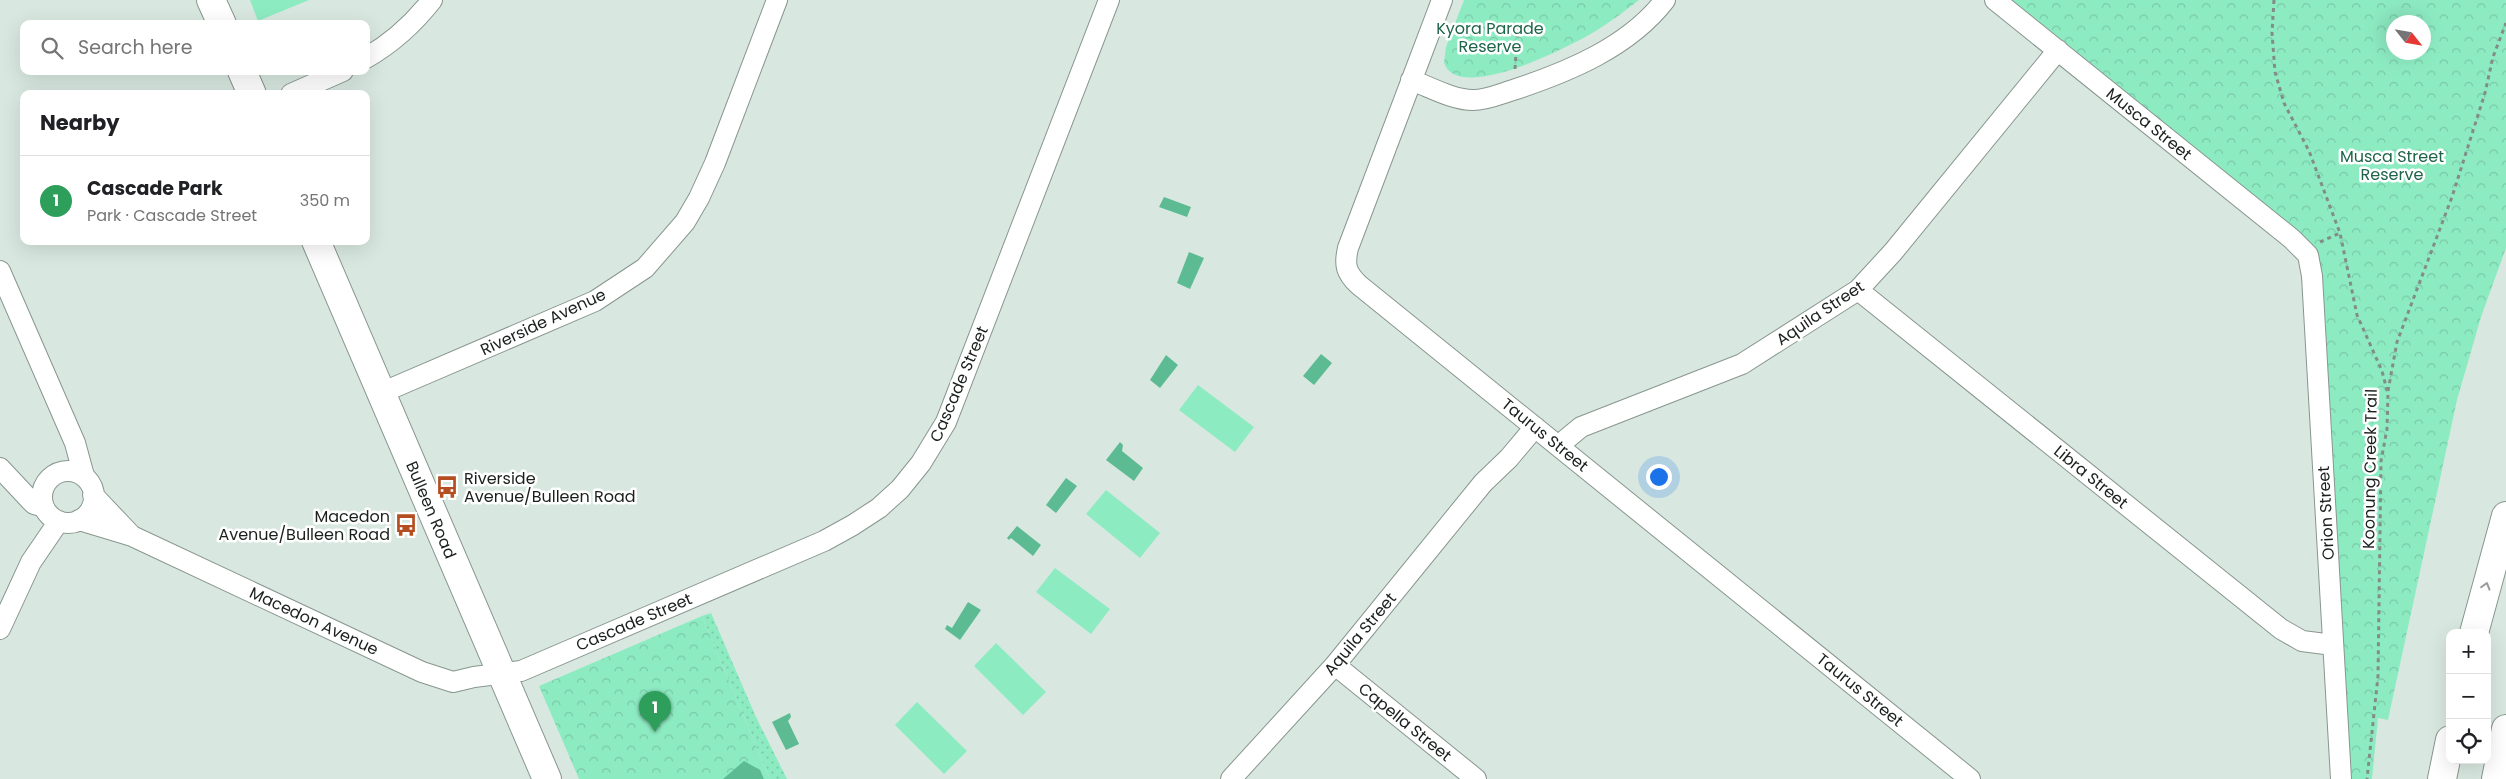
<!DOCTYPE html>
<meta charset="utf-8">
<style>
body{margin:0;font-family:Poppins,sans-serif;background:#f6f6f6;color:#202124}
.controls{position:absolute;right:15px;bottom:15px;display:grid;overflow:hidden;border-radius:10px;box-shadow:0 5px 20px #0002}
.controls button{width:45px;height:45px;display:grid;place-items:center;padding:0;border:0;border-bottom:1px solid #e0e0e0;background:#fff;color:#202124;font:25px sans-serif}
.compass{position:absolute;left:2386px;top:15px;width:45px;height:45px;border-radius:50%;background:#fff;box-shadow:0 5px 20px #0002;rotate:121deg}
.you{position:absolute;left:1658px;top:476px;width:18px;height:18px;margin:-12px;border:4px solid #fff;border-radius:50%;background:#1a73e8;box-shadow:0 0 0 8px #1a73e833}
.badge{display:grid;place-items:center;width:32px;height:32px;border-radius:50%;background:#7c3aed;color:#fff;font-size:16px;font-weight:700}
.pin{position:absolute;translate:-50% -41px;filter:drop-shadow(0 1px 2px #0008)}
.pin::after{content:'';position:absolute;top:26px;width:18px;height:15px;background:inherit;clip-path:polygon(0 0,100% 0,50% 100%)}
.list{margin:0;padding:0;list-style:none}
h2{display:flex;justify-content:space-between;align-items:center;height:65px;margin:0;padding:0 20px;font-size:21px}
h2 small{font-size:16px;font-weight:400;color:#757577}
.list li{display:grid;grid-template-columns:32px 1fr auto;gap:15px;align-items:center;box-sizing:border-box;height:90px;padding:0 20px;border-top:1px solid #e0e0e0}
.list b{display:block;font-size:19px;white-space:nowrap}
.list p{margin:0;font-size:16px;white-space:nowrap;color:#757577}
.list em{font-size:16px;font-style:normal;color:#757577}
.icon{flex:none;width:28px;height:28px;fill:none;stroke:currentColor;stroke-width:2;stroke-linecap:round;stroke-linejoin:round}
.map{position:relative;flex:none;width:2506px;height:779px;overflow:hidden}
.search{position:absolute;background:#fff;box-shadow:0 5px 20px #0002;left:20px;top:20px;width:350px;height:55px;display:flex;align-items:center;gap:12px;box-sizing:border-box;padding:0 18px;border-radius:10px;color:#757577;font-size:19px}
.panel{position:absolute;background:#fff;box-shadow:0 5px 20px #0002;left:20px;top:90px;width:350px;height:155px;border-radius:10px}
.map>svg:first-child{display:block}
.grass{fill:url(#grass-dots)}
.park{fill:url(#park-crowns);fill-rule:evenodd}
.pitch{fill:#8debc2}
.water{fill:#5cbb93}
.lines{fill:none;stroke-linecap:round;stroke-linejoin:round}
.street-casing{stroke:#88968f;stroke-width:22}
.primary-casing{stroke:#88968f;stroke-width:30}
.highway-casing{stroke:#88968f;stroke-width:30}
.path{stroke:#828d87;stroke-width:3;stroke-dasharray:4 4;stroke-linecap:butt}
.street{stroke:#fff;stroke-width:20}
.primary{stroke:#fff;stroke-width:28}
.highway{stroke:#fff;stroke-width:28}
.oneway{stroke:#989b99}
.labels{text-anchor:middle;dominant-baseline:central;stroke-width:5;stroke-linejoin:round;paint-order:stroke}
.park-label{font-size:16px;fill:#1e654a;stroke:#fff}
.street-label{font-size:16px;fill:#1b201d;stroke:#fff}
.poi-label{font-size:16px;fill:#1b201d;stroke:#fff;text-anchor:start}
</style>
<div class="map">
<svg width="2506" height="779" viewBox="0 0 2506 779">
<defs>
<pattern id="grass-dots" width="8" height="8" patternUnits="userSpaceOnUse" patternTransform="scale(1.25)"><rect width="8" height="8" fill="#8debc2"/><path d="M2 2h.1M6 6h.1" fill="none" stroke="#79c9a6" stroke-width="1.8" stroke-linecap="round"/></pattern>
<pattern id="park-crowns" width="20" height="18" patternUnits="userSpaceOnUse" patternTransform="scale(1.25)"><rect width="20" height="18" fill="#8debc2"/><path d="M2 6a3 3 0 1 1 6 0M12 15a3 3 0 1 1 6 0" fill="none" stroke="#79c9a6"/></pattern>
</defs>
<rect width="100%" height="100%" fill="#d8e8e0"/>
<!-- grass -->
<path class="grass" d="M711 613 756 717 787 779H770L702 616Z"/>
<!-- park -->
<path class="park" d="M1464 0H1639C1626 10 1613 20 1599 29 1575 44 1459 105 1444 63L1446 47Z
M2012 0H2506V248L2481 317 2457 400 2388 720 2378 718 2372 779H2351L2323 282C2320 247 2305 238 2280 217ZM2394 22H2424V52H2394Z
M702 616 770 779H579L539 686Z"/>
<!-- pitch -->
<path class="pitch" d="M250 0H309L258 21Z
M1198 385 1254 427 1235 452 1179 410Z
M1106 490 1160 533 1140 558 1086 514Z
M1055 568 1110 609 1091 634 1036 592Z
M996 643 1046 692 1023 715 974 666Z
M917 702 967 751 944 774 895 725Z"/>
<!-- water -->
<path class="water" d="M1164 197 1191 207 1187 217 1159 207Z
M1189 252 1204 258 1190 289 1177 283Z
M1321 354 1332 363 1314 385 1303 376Z
M1166 355 1178 365 1160 388 1150 380Z
M1120 442 1123 445 1122 451 1143 468 1134 481 1106 460Z
M1066 478 1077 486 1056 513 1046 505Z
M1017 526 1041 545 1033 556 1011 538 1009 540 1007 538Z
M968 602 981 610 960 640 945 629 947 625 952 628Z
M790 713 791 717 788 721 799 744 786 750 772 722Z
M744 761 760 770 764 779H723Z"/>
<g class="lines">
<defs>
<path id="street" d="M1442 0 1348 248C1344 265 1346 273 1359 285L1970 779
M1995 0 2292 239 2308 255 2312 276 2341 779
M366 58C392 43 414 23 432 0
M1411 80C1430 87 1453 100 1473 100 1487 100 1500 94 1513 90 1568 72 1629 47 1665 0
M291 94 343 71
M0 271 75 443 84 476
M1858 290 2281 629 2302 641 2333 645
M381 393 595 301 645 268 685 222 699 198 715 163 777 0
M1558 446 1581 427 1742 364 1858 290 1893 252 2058 50
M0 468 30 500 34 504 44 507
M42 497a26 26 0 1 1 52 0a26 26 0 1 1-52 0Z
M93 495 130 534
M79 520 132 536 422 672 453 682 474 677 521 671 824 541 853 525 879 508 900 489 921 463 946 422 1109 0
M0 629 31 562 59 521
M1335 665 1476 779
M1231 779 1335 665 1483 483 1509 458 1535 427"/>
<path id="primary" d="M211 0 222 24
M242 71 252 94
M316 241 547 779"/>
<path id="highway" d="M2474 633 2506 516
M2442 779 2450 740
M2496 779 2506 729"/>
</defs>
<!-- street casing -->
<use href="#street" class="street-casing"/>
<!-- primary casing -->
<use href="#primary" class="primary-casing"/>
<!-- highway casing -->
<use href="#highway" class="highway-casing"/>
<!-- path -->
<path class="path" d="M2274 0 2272 33 2275 72 2284 103 2309 151 2340 233 2357 315 2382 371 2388 394 2387 429 2381 461 2378 676 2367 779
M1515 69 1518 22
M2320 242 2340 233
M2388 391 2397 342 2452 197 2485 93 2493 57 2506 23"/>
<!-- street -->
<use href="#street" class="street"/>
<!-- primary -->
<use href="#primary" class="primary"/>
<!-- highway -->
<use href="#highway" class="highway"/>
</g>
<!-- one-way arrows -->
<defs><path id="oneway-chevron" d="M-2-3.5L2.5 0L-2 3.5" fill="none" stroke-width="1.6" stroke-linecap="round" stroke-linejoin="round" transform="scale(1.25)"/></defs>
<use class="oneway" href="#oneway-chevron" transform="translate(2486 586) rotate(-74)"/>
<!-- icons -->
<defs>
<symbol id="bus-bare" viewBox="-9 -9 18 18"><path d="M-5-6H5V4H4V6H2V4H-2V6H-4V4H-5ZM-3.5-4V0h7V-4ZM-3.5 1.2v1.5H-2V1.2ZM2 1.2v1.5H3.5V1.2Z" fill="#b44e21" stroke="#fff" stroke-width="2.5" paint-order="stroke"/></symbol>
</defs>
<g fill-rule="evenodd">
<use href="#bus-bare" x="431" y="471" width="32" height="32"/>
<use href="#bus-bare" x="390" y="509" width="32" height="32"/>
</g>
<g class="labels">
<!-- park labels -->
<g class="park-label">
<text x="1490" y="28">Kyora Parade<tspan x="1490" dy="18">Reserve</tspan></text>
<text x="2392" y="156">Musca Street<tspan x="2392" dy="18">Reserve</tspan></text>
</g>
<!-- street labels -->
<g class="street-label">
<text transform="translate(2149 124) rotate(39)">Musca Street</text>
<text transform="translate(1820 313) rotate(-34)">Aquila Street</text>
<text transform="translate(543 322) rotate(-25)">Riverside Avenue</text>
<text transform="translate(959 384) rotate(-67)">Cascade Street</text>
<text transform="translate(1545 435) rotate(39)">Taurus Street</text>
<text transform="translate(2370 469) rotate(-89)">Koonung Creek Trail</text>
<text transform="translate(2091 477) rotate(39)">Libra Street</text>
<text transform="translate(431 510) rotate(67)">Bulleen Road</text>
<text transform="translate(2326 513) rotate(-93)">Orion Street</text>
<text transform="translate(314 621) rotate(25)">Macedon Avenue</text>
<text transform="translate(634 622) rotate(-23)">Cascade Street</text>
<text transform="translate(1360 634) rotate(-50)">Aquila Street</text>
<text transform="translate(1860 690) rotate(39)">Taurus Street</text>
<text transform="translate(1405 722) rotate(39)">Capella Street</text>
</g>
<!-- poi labels -->
<g class="poi-label">
<text x="464" y="478">Riverside<tspan x="464" dy="18">Avenue/Bulleen Road</tspan></text>
<text x="390" y="516" text-anchor="end">Macedon<tspan x="390" dy="18">Avenue/Bulleen Road</tspan></text>
</g>
</g>
</svg>
<div class="controls">
<button>+</button>
<button>−</button>
<button><svg class="icon" aria-label="locate" viewBox="0 0 24 24"><circle cx="12" cy="12" r="6"/><path d="M12 2v4M12 18v4M2 12h4M18 12h4"/></svg></button>
</div>
<svg class="compass" viewBox="-18 -18 36 36"><path d="M0-13l5 13h-10z" fill="#e53935"/><path d="M0 13l5-13h-10z" fill="#757577"/></svg>
<div class="you"></div>
<div class="pin badge" style="left:655px;top:732px;background:#2e9e5b">1</div>
<div class="search"><svg class="icon" aria-label="search" viewBox="0 0 24 24"><circle cx="10" cy="10" r="6"/><path d="M15 15l6 6"/></svg>Search here</div>
<section class="panel">
<h2>Nearby<small></small></h2>
<ul class="list">
<li><span class="badge" style="background:#2e9e5b">1</span><div><b>Cascade Park</b><p>Park · Cascade Street</p></div><em>350 m</em></li>
</ul>
</section>
</div>
